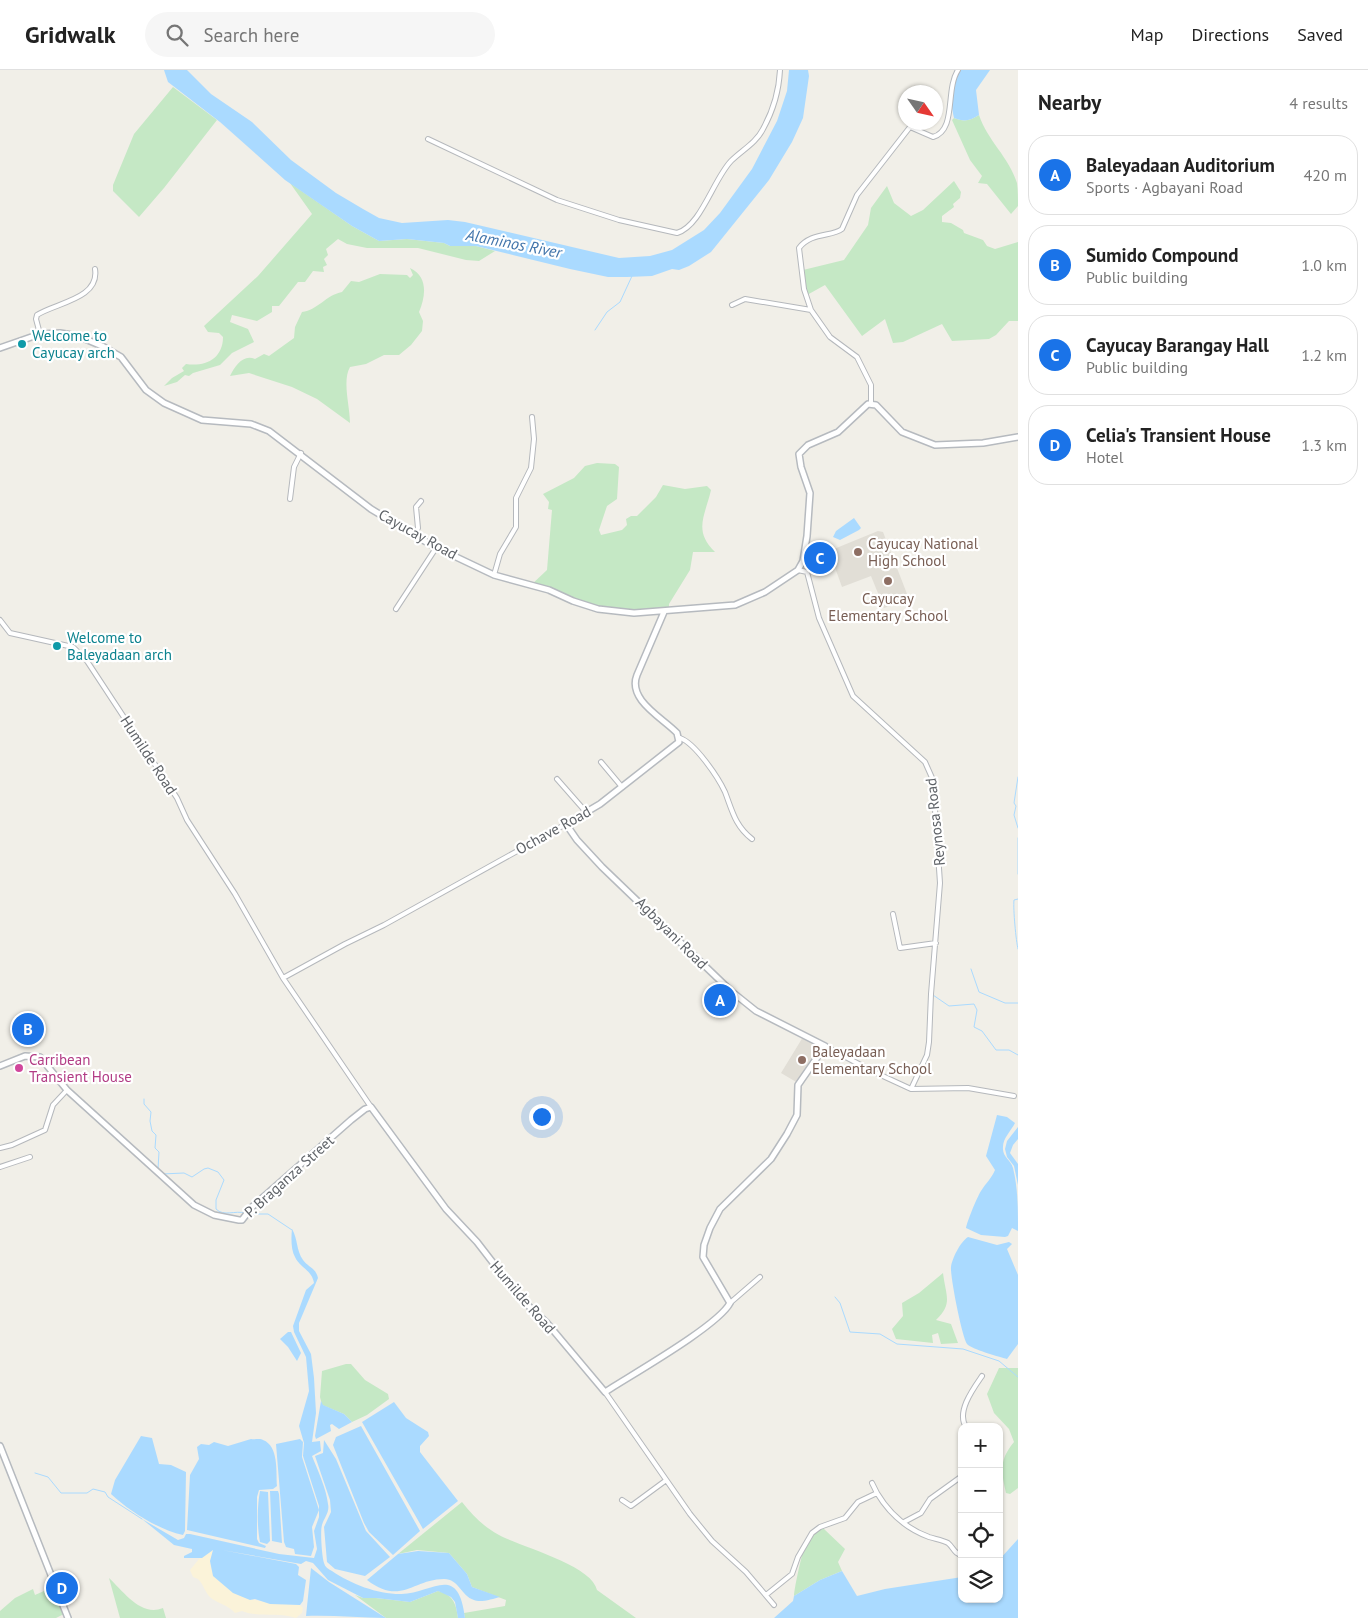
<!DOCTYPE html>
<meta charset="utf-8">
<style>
body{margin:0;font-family:"PT Sans",sans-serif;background:#f6f6f6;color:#222}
.controls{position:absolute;right:15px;bottom:15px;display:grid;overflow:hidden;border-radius:10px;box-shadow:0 1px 4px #0004}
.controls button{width:45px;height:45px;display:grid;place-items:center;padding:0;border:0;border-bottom:1px solid #e0e0e0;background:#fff;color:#222;font:25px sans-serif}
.compass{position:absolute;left:898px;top:15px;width:45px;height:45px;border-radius:50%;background:#fff;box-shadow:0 1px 4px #0004;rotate:124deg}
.you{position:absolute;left:541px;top:1046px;width:18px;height:18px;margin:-12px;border:4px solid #fff;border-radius:50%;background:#1a73e8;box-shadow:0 0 0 8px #1a73e833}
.badge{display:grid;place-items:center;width:32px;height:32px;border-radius:50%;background:#1a73e8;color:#fff;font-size:16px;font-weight:700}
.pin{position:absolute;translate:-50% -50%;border:2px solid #fff;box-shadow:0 1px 5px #0006}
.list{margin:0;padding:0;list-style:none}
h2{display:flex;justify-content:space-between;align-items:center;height:65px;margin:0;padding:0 20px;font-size:21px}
h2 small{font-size:16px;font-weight:400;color:#767676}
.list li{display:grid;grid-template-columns:32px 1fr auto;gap:15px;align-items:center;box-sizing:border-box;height:80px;margin:0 10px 10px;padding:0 10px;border:1px solid #e0e0e0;border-radius:20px}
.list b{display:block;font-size:19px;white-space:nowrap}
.list p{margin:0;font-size:16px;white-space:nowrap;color:#767676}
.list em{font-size:16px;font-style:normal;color:#767676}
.icon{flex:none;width:28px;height:28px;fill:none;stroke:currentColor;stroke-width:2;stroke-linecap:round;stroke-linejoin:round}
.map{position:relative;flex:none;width:1018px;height:1548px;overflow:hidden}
header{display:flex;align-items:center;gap:30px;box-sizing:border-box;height:70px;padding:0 25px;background:#fff;border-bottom:1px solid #e0e0e0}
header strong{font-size:24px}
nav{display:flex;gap:28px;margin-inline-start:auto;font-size:18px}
.search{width:350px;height:45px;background:#f6f6f6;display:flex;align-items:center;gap:12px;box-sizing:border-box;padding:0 18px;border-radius:28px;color:#767676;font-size:19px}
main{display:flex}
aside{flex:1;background:#fff}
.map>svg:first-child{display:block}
.education{fill:#e1ded6}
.green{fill:#c5e8c5}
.sand{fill:#fbf3d9}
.water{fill:#aadaff}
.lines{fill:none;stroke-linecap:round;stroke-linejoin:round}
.stream{stroke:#aadaff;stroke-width:1}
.street-casing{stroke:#b5b8bc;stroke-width:6}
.secondary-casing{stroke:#b6babf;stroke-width:8}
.street{stroke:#fff;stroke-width:4}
.secondary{stroke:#fff;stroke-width:5}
.culture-dot{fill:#0f9aa8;stroke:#fff;stroke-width:2}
.education-dot{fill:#8d6e63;stroke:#fff;stroke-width:2}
.hotel-dot{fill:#d1479c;stroke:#fff;stroke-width:2}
.labels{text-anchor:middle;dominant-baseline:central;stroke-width:4.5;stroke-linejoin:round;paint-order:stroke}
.culture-label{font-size:15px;fill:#0d838f;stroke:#fff;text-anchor:start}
.street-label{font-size:15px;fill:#5f6368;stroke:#fff}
.education-label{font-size:15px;fill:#785e54;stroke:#fff;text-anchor:start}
.hotel-label{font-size:15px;fill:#b23c85;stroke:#fff;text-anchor:start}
.water-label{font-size:16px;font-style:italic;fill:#4174aa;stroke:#fff}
</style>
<header>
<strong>Gridwalk</strong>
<div class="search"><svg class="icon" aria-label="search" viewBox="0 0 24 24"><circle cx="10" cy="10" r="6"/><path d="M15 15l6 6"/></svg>Search here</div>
<nav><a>Map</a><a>Directions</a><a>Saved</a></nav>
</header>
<main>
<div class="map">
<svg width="1018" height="1548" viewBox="0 0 1018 1548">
<rect width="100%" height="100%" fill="#f1efe8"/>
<!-- education -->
<path class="education" d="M878 461 883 462 909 529 884 538 871 506 842 517 829 481Z
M803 967 824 978 798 1013 781 1003Z"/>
<!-- green -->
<path class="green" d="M173 17 217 50 164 118 139 147 113 121V115L134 64Z
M979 45C987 70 1009 87 1017 113 1018 120 1018 129 1018 136L1011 144 987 114 978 113 982 106 970 90 952 50 954 48C964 52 970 51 979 45Z
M954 111 961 122 960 128 953 134 954 137 942 146V152L951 153 963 160 964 163 983 170 987 176 995 179 1018 172V251H1009L996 265 989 269 952 271 942 254 903 272 893 273 885 249 862 266 825 215 807 225 803 200 844 190 868 155 871 138 887 116 894 133 911 146 923 140Z
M290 113 352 156 379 171 407 169 444 173 450 176H476L495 181 479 191 466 190 418 178H367L347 174 338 169 326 179 328 185 324 189 327 195 323 197 324 202 313 201 305 212H298L279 236H272V242L257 251 232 245 230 252 248 259 254 272 232 283 220 295 193 303 189 306 185 305 177 312 164 316 172 308 184 301 182 298 186 294C205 297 223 289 223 267L219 263 208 262 204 256 258 206 312 144Z
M410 198C428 206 426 226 419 242L423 251 422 261 411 275 399 285H384L366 294 350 297C342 311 350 336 350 353L317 329 292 317 249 303 230 306C235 296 243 284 255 289L264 284 269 286 294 268 295 257 302 242C318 240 326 225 342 222L351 211 359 212 380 204 407 205 410 208 413 205Z
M597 393 615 394 619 397 617 429 607 436 599 460 601 465 622 460 627 455 626 449 631 446H637L656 427 663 415 685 419 707 416 711 420C705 446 693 461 715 482H693L690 500 669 534V542L621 544 530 516 547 500 552 440 548 439 549 432 543 424 574 408 585 396Z
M943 1203C946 1227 953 1233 936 1250L951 1254 958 1273 941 1274 938 1263 932 1265 933 1273 896 1269 892 1259 903 1246 902 1233 919 1223Z
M346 1294H351L365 1310 388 1324 389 1329 367 1345 352 1352 344 1344 322 1335 320 1327 322 1301Z
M999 1298H1018V1418L1010 1424 1006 1423C1001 1401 999 1390 1014 1372L1009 1359 994 1343 987 1324Z
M462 1432C473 1446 484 1457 499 1465 521 1477 592 1495 597 1520L636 1548H465L464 1543 505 1536 506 1530 472 1517 467 1504 449 1483 417 1480 398 1484Z
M819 1457 824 1459 845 1479 838 1492 842 1501 820 1510 794 1526C794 1519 804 1472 808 1468 811 1464 816 1461 819 1457Z
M109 1508C124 1522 141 1547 163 1538L166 1548H120Z
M53 1517 64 1544 56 1548H0V1541L15 1528 33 1519 35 1525Z
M438 1521C453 1525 456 1533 458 1548H386L355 1525 363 1528H376L410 1532Z"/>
<!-- sand -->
<path class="sand" d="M213 1480C209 1494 209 1501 220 1511 245 1534 268 1532 300 1535L303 1538 302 1543 296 1548C277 1542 259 1548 242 1541L235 1543C228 1535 219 1534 211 1528 205 1523 204 1515 198 1509L193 1507 190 1500 199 1489Z"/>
<!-- water -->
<path class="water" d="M164 0H187L211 24 252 52 291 90 336 123 363 139 379 148 402 153 448 150 465 152 619 188 650 186 672 180 704 160 720 143 752 99 777 51 787 21 789 0H808L809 6 803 48 792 72 769 110 711 182 689 196 679 200 672 199 652 206 627 207H608L570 199 476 176H450L444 173 407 169 379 171 352 156 285 110 220 52 168 12Z
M960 0H990L976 20 979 45C970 51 964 52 954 48 950 31 951 15 960 0Z
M854 448 861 458 859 460 840 470 833 467 836 461Z
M997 1045 1007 1047 1015 1053C1011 1061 1003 1068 1003 1077 1002 1087 1011 1090 1013 1098 1018 1118 1018 1139 1018 1161L1012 1158 1008 1166 1005 1167 981 1165 966 1158C967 1152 977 1127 981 1121 986 1113 991 1109 995 1100L986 1086Z
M1018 1057V1069L1013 1075 1010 1083 1018 1094V1115L1014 1096 1007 1087 1005 1079 1007 1071Z
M292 1159C298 1169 296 1180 303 1190 308 1197 316 1198 318 1208L299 1253V1261L311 1284 314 1308 316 1343 312 1372 320 1371 321 1381 312 1386C318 1401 326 1418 328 1434 330 1442 324 1448 322 1455 320 1461 322 1488 324 1493 325 1497 328 1499 332 1501 351 1514 377 1524 400 1524 431 1525 458 1491 465 1548H458L455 1532 451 1527 438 1521 410 1532 376 1528H363L328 1510 313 1493 306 1491 301 1494 222 1480 296 1494 299 1497 298 1505 306 1510 303 1531 300 1535 270 1534 255 1529 250 1530 233 1523 213 1506 210 1491 213 1480 202 1488H184V1486L192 1482V1479L174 1475 142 1449 178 1470 184 1468 186 1464H190L279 1484 314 1488 317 1479 314 1461 319 1447V1436L303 1386 304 1373 299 1356 309 1321 306 1287 294 1262 293 1256 306 1220 314 1213C312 1200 300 1198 295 1187 291 1180 291 1168 292 1159Z
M968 1167 997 1175 1009 1172 1012 1174 1007 1179 1018 1205V1274L1007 1289C1000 1287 971 1279 967 1274 962 1267 950 1206 951 1197 952 1189 960 1172 968 1167Z
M288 1262H291L301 1283 297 1291 288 1277 280 1269Z
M321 1331 323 1335 344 1344 352 1352 339 1359 332 1354 330 1355 331 1361 316 1369 315 1366Z
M394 1332 406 1348 428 1362 429 1366 420 1376V1382L458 1431 423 1459 362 1352Z
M361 1356 420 1461 393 1485 369 1462 364 1453 333 1375 336 1367Z
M141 1366 152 1368 159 1394 171 1395 186 1402 185 1461 183 1465C159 1460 129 1441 111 1424L115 1410Z
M251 1369C255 1370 260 1368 263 1370 279 1376 276 1402 277 1416L273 1419 259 1420 257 1427V1469L259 1473 266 1476 265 1478 187 1460 190 1405 199 1389 197 1377 201 1374 209 1375 214 1372 228 1376Z
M300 1369 303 1372 302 1387 319 1440 312 1457 314 1477 311 1486 295 1484 294 1479 286 1477 284 1472 276 1374Z
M324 1370 336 1389 366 1461 390 1487 365 1506 335 1499 327 1492 324 1457 331 1442 330 1430 315 1386 323 1383Z
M260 1421 268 1422 270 1471 267 1474 260 1472C257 1456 257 1437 260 1421Z
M270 1421H278L279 1424 282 1473 272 1471Z
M1018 1469V1548H774L793 1531 794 1526 820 1510 842 1501 857 1526 885 1519 962 1507V1529H999V1490Z
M418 1481 449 1483 467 1504 472 1517 500 1527C493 1529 480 1533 474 1530 461 1526 459 1509 444 1509 413 1509 401 1536 367 1510L398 1484Z
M311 1498 329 1512 386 1548C359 1548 333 1545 306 1546Z"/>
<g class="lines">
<!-- stream -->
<path class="stream" d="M595 260 607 242 620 232 632 206
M1018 707 1014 733 1016 736 1014 745 1018 758
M1018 768V804
M1018 829 1014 830C1013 839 1016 871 1018 879
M971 899 979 922 1005 933H1018
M933 925 949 936 974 934 977 940 974 957 982 961 996 980H1009L1018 985
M144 1029V1034L151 1042 150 1051 152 1061 156 1065 155 1078 159 1082 158 1099
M162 1104 184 1103 192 1107 204 1099 208 1098 218 1102 224 1110 216 1130V1139C224 1147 235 1140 245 1143
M249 1144H268L292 1160
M835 1227 840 1233 850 1262 880 1264 897 1274 963 1279 999 1291 1018 1307
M35 1403 48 1407 61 1423H87L93 1419 105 1422 108 1427 142 1449"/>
<defs>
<path id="street" d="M428 69 557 130 619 150 677 163C701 156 713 110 731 91 742 80 756 73 763 59 773 41 779 20 780 0
M732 235 745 229 811 240
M40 264 36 249 37 245C55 233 100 229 95 199
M871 333V315L857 287 830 267 811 240 804 219 799 178C811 162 832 167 842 159L857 125 910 57 933 67C957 60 945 20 958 0
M290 429 294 397 301 383
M414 466 418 458 416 437 421 431
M798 500 807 502 819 548 853 626 925 692 933 710 940 813 931 924 929 972 927 985 911 1019
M494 505 500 484 516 457V428L531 398 534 369 532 347
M396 539 436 478
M0 550 10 563 73 577 87 591 177 728 187 750 235 824 283 908 371 1037
M680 668C695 673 718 707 725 722 732 740 735 756 752 769
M601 692 622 717
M557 709 586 742
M893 844 900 878 936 873
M283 908 345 874 384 855 566 754
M825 976 872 1001 911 1019 968 1018 1014 1026
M0 1078 12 1075 45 1060 53 1035 67 1020
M0 1097 30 1087
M730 1233 760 1207
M605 1322 690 1444 712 1471 746 1502 774 1535
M966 1357C956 1342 973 1319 982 1306
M877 1423C889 1443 907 1459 929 1467 935 1469 942 1470 948 1473 954 1478 954 1484 962 1485
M622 1430 631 1436 665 1411
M904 1452 921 1443 930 1429 962 1406
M766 1525 792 1504 798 1487 812 1463 820 1457 845 1448 858 1432 877 1423 872 1413"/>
<path id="secondary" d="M0 278 40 264 60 263 78 266 102 276 121 287 146 320 164 333 202 350 251 354 269 361 371 439 433 476 494 505 549 520 573 531 598 539 634 543 735 535 765 522 798 500 803 491 807 466 810 423 801 397 799 384 808 375 838 362 868 334 876 335 902 362 935 375 983 373 1018 367
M0 996 25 986 40 987 67 1020 194 1135 214 1145 239 1150H242L252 1137 351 1050 365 1039 371 1037 446 1139 477 1172 521 1229 547 1253 605 1322C631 1305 718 1256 730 1233L703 1187 704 1175 710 1158 720 1139 771 1089 787 1064 797 1045 798 1015 825 976 756 941 731 921 602 797 577 770 566 754 600 734 679 672 677 663C663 648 627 630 637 605L664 542
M0 1376 68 1548"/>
</defs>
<!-- street casing -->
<use href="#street" class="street-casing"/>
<!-- secondary casing -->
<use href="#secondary" class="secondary-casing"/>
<!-- street -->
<use href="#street" class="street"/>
<!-- secondary -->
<use href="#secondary" class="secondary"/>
</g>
<!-- markers -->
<g class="culture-dot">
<circle cx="22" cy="274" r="5"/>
<circle cx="57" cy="576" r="5"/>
</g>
<g class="education-dot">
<circle cx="858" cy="482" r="5"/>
<circle cx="888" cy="511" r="5"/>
<circle cx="802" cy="990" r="5"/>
</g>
<circle class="hotel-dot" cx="19" cy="998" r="5"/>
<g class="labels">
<!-- culture labels -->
<g class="culture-label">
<text x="32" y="265">Welcome to<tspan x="32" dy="17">Cayucay arch</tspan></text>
<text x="67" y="567">Welcome to<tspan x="67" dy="17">Baleyadaan arch</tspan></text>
</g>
<!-- street labels -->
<g class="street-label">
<text transform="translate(418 464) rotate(29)">Cayucay Road</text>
<text transform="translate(149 685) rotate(57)">Humilde Road</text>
<text transform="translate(935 752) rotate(-96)">Reynosa Road</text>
<text transform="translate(553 760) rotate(-29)">Ochave Road</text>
<text transform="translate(672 863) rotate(45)">Agbayani Road</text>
<text transform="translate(289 1106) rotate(-42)">P. Braganza Street</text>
<text transform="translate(523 1227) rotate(49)">Humilde Road</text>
</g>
<!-- education labels -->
<g class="education-label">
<text x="868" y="473">Cayucay National<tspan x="868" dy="17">High School</tspan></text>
<text x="888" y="528" text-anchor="middle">Cayucay<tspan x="888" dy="17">Elementary School</tspan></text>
<text x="812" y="981">Baleyadaan<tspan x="812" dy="17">Elementary School</tspan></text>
</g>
<!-- hotel labels -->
<g class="hotel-label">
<text x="29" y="989">Carribean<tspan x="29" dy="17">Transient House</tspan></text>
</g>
<!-- water labels -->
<g class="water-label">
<text transform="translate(514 173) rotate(11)">Alaminos River</text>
</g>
</g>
</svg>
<div class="controls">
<button>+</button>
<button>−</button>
<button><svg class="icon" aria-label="locate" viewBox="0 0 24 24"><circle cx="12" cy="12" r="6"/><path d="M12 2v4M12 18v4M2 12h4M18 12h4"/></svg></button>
<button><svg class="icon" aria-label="layers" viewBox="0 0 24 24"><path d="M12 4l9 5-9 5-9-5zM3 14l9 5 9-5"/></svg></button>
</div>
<svg class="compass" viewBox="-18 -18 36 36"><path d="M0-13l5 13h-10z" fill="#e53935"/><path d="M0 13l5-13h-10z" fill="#767676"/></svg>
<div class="you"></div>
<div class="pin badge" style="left:720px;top:930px">A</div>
<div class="pin badge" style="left:28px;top:959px">B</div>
<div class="pin badge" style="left:820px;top:488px">C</div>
<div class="pin badge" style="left:62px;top:1518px">D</div>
</div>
<aside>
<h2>Nearby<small>4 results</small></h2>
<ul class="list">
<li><span class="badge">A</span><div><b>Baleyadaan Auditorium</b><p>Sports · Agbayani Road</p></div><em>420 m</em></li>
<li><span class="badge">B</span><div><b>Sumido Compound</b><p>Public building</p></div><em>1.0 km</em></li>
<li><span class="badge">C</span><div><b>Cayucay Barangay Hall</b><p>Public building</p></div><em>1.2 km</em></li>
<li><span class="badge">D</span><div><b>Celia's Transient House</b><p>Hotel</p></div><em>1.3 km</em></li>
</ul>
</aside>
</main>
